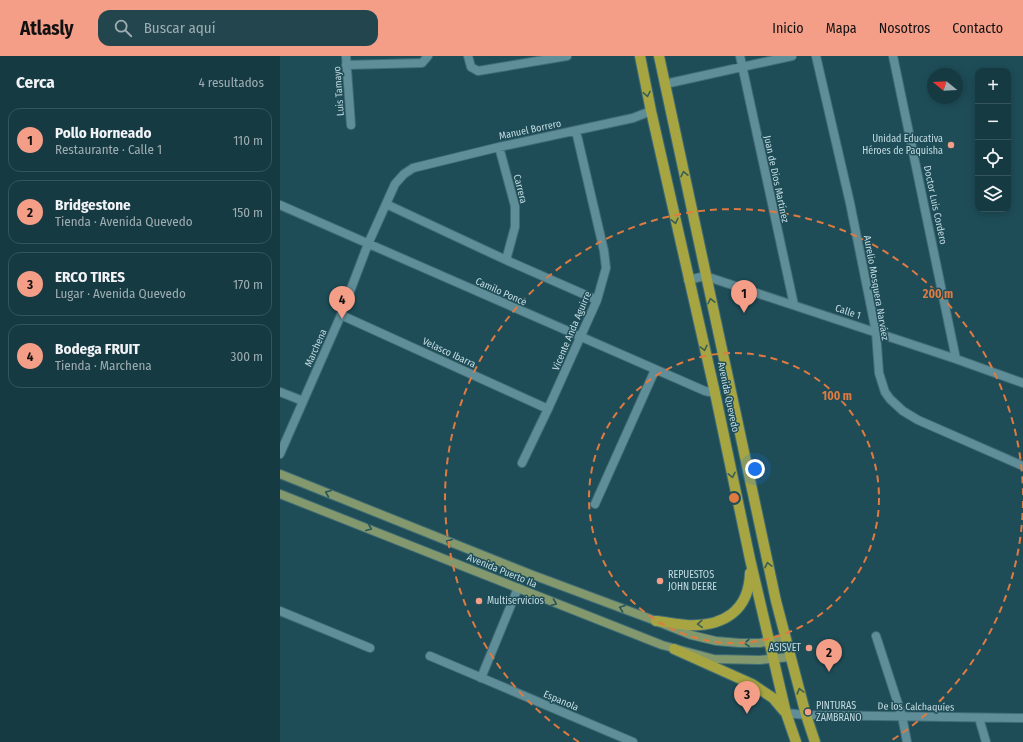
<!DOCTYPE html>
<html lang="es">
<meta charset="utf-8">
<style>
body{margin:0;font-family:"Fira Sans Condensed",sans-serif;background:#23454d;color:#f1f3f6}
.controls{position:absolute;right:12px;top:12px;display:grid;overflow:hidden;border-radius:8px;box-shadow:0 2px 10px #0003}
.controls button{width:36px;height:36px;display:grid;place-items:center;padding:0;border:0;border-bottom:1px solid #35545b;background:#163a42;color:#f1f3f6;font:20px sans-serif}
.compass{position:absolute;left:647px;top:12px;width:36px;height:36px;border-radius:50%;background:#163a42;box-shadow:0 2px 10px #0003;rotate:288deg}
.you{position:absolute;left:475px;top:413px;width:14px;height:14px;margin:-10px;border:3px solid #fff;border-radius:50%;background:#1a73e8;box-shadow:0 0 0 6px #1a73e833}
.badge{display:grid;place-items:center;width:26px;height:26px;border-radius:50%;background:#f49e88;color:#111;font-size:13px;font-weight:700}
.pin{position:absolute;translate:-50% -33px;filter:drop-shadow(0 1px 2px #0008)}
.pin::after{content:'';position:absolute;top:21px;width:14px;height:12px;background:inherit;clip-path:polygon(0 0,100% 0,50% 100%)}
.list{margin:0;padding:0;list-style:none}
h2{display:flex;justify-content:space-between;align-items:center;height:52px;margin:0;padding:0 16px;font-size:17px}
h2 small{font-size:13px;font-weight:400;color:#9eadb2}
.list li{display:grid;grid-template-columns:26px 1fr auto;gap:12px;align-items:center;box-sizing:border-box;height:64px;margin:0 8px 8px;padding:0 8px;border:1px solid #35545b;border-radius:12px}
.list b{display:block;font-size:15px;white-space:nowrap}
.list p{margin:0;font-size:13px;white-space:nowrap;color:#9eadb2}
.list em{font-size:13px;font-style:normal;color:#9eadb2}
.icon{flex:none;width:22px;height:22px;fill:none;stroke:currentColor;stroke-width:2;stroke-linecap:round;stroke-linejoin:round}
.map{position:relative;flex:none;width:743px;height:686px;overflow:hidden}
header{display:flex;align-items:center;gap:24px;box-sizing:border-box;height:56px;padding:0 20px;background:#f49e88;color:#111}
header strong{font-size:19px}
nav{display:flex;gap:22px;margin-inline-start:auto;font-size:14px}
.search{width:280px;height:36px;background:#23454d;display:flex;align-items:center;gap:10px;box-sizing:border-box;padding:0 14px;border-radius:12px;color:#9eadb2;font-size:15px}
main{display:flex}
aside{flex:1;background:#163a42}
.map>svg:first-child{display:block}
.lines{fill:none;stroke-linecap:round;stroke-linejoin:round}
.street-casing{stroke:#426c75;stroke-width:10}
.secondary-casing{stroke:#426c75;stroke-width:10}
.primary-casing{stroke:#426c75;stroke-width:12}
.street{stroke:#5f8e99;stroke-width:8}
.secondary{stroke:#83996d;stroke-width:8}
.primary{stroke:#a6a541;stroke-width:10}
.oneway{stroke:#395f53}
.oneway2{stroke:#28555a}
.ring{fill:none;stroke:#df7a41;stroke-width:2;stroke-dasharray:7 5}
.poi-dot{fill:#f49e88;stroke:#1e4d58;stroke-width:1.5}
.labels{text-anchor:middle;dominant-baseline:central;stroke-width:3;stroke-linejoin:round;paint-order:stroke}
.street-label{font-size:10px;fill:#c3dbe1;stroke:#1e4d58}
.poi-label{font-size:10px;fill:#c3dbe1;stroke:#1e4d58;text-anchor:start}
.centre{fill:#df7a41;stroke:#1e4d58;stroke-width:2}
.ring-label{font-size:12px;text-anchor:middle;font-weight:bold;fill:#df7a41;stroke:#1e4d58;stroke-width:3;stroke-linejoin:round;paint-order:stroke}
</style>
<header>
<strong>Atlasly</strong>
<div class="search"><svg class="icon" aria-label="search" viewBox="0 0 24 24"><circle cx="10" cy="10" r="6"/><path d="M15 15l6 6"/></svg>Buscar aquí</div>
<nav><a>Inicio</a><a>Mapa</a><a>Nosotros</a><a>Contacto</a></nav>
</header>
<main>
<aside>
<h2>Cerca<small>4 resultados</small></h2>
<ul class="list">
<li><span class="badge">1</span><div><b>Pollo Horneado</b><p>Restaurante · Calle 1</p></div><em>110 m</em></li>
<li><span class="badge">2</span><div><b>Bridgestone</b><p>Tienda · Avenida Quevedo</p></div><em>150 m</em></li>
<li><span class="badge">3</span><div><b>ERCO TIRES</b><p>Lugar · Avenida Quevedo</p></div><em>170 m</em></li>
<li><span class="badge">4</span><div><b>Bodega FRUIT</b><p>Tienda · Marchena</p></div><em>300 m</em></li>
</ul>
</aside>
<div class="map">
<svg width="743" height="686" viewBox="0 0 743 686">
<rect width="100%" height="100%" fill="#1e4d58"/>
<g class="lines">
<defs>
<path id="street" d="M66 0 71 69
M188 0 191 11 198 15 287 0
M460 0 514 249
M536 0 570 147 596 276 599 317 605 336 610 343 623 355 638 364 743 410
M613 0 676 303
M66 9 142 7 148 0
M385 28 512 0
M219 91 235 150V171L226 204
M106 148 226 204 317 244
M0 149 425 335 435 337
M408 224 425 220 676 303 743 327
M61 259 268 353
M0 336 23 345
M0 398 61 259 88 188 115 128 124 118 133 112 219 91 353 62 371 55
M242 407 268 353 317 244 326 212 324 195 296 75
M315 448 375 314
M0 555 90 592
M596 580 622 660 627 686
M150 600 353 686
M201 622 238 532
M506 657 526 659 743 662
M699 662 706 686"/>
<path id="secondary" d="M0 418 250 518 376 565 411 579 436 585 460 587H480L505 582
M0 438 382 589 434 603 480 604 510 601"/>
<path id="primary" d="M360 0 371 55 435 337 470 503 506 657 516 686
M379 0 496 545 526 659 535 686
M376 565C386 566 396 568 407 569 443 571 469 555 470 517
M394 593 472 628 493 642 504 655"/>
</defs>
<!-- street casing -->
<use href="#street" class="street-casing"/>
<!-- secondary casing -->
<use href="#secondary" class="secondary-casing"/>
<!-- primary casing -->
<use href="#primary" class="primary-casing"/>
<!-- street -->
<use href="#street" class="street"/>
<!-- secondary -->
<use href="#secondary" class="secondary"/>
<!-- primary -->
<use href="#primary" class="primary"/>
</g>
<!-- one-way arrows -->
<defs><path id="oneway-chevron" d="M-2-3.5L2.5 0L-2 3.5" fill="none" stroke-width="1.6" stroke-linecap="round" stroke-linejoin="round"/></defs>
<g class="oneway">
<use href="#oneway-chevron" transform="translate(367 38) rotate(79)"/>
<use href="#oneway-chevron" transform="translate(404 118) rotate(-102)"/>
<use href="#oneway-chevron" transform="translate(395 165) rotate(77)"/>
<use href="#oneway-chevron" transform="translate(431 245) rotate(-103)"/>
<use href="#oneway-chevron" transform="translate(424 292) rotate(77)"/>
<use href="#oneway-chevron" transform="translate(452 419) rotate(78)"/>
<use href="#oneway-chevron" transform="translate(488 509) rotate(-102)"/>
<use href="#oneway-chevron" transform="translate(420 568) rotate(176)"/>
<use href="#oneway-chevron" transform="translate(520 635) rotate(-105)"/>
</g>
<g class="oneway2">
<use href="#oneway-chevron" transform="translate(48 437) rotate(-158)"/>
<use href="#oneway-chevron" transform="translate(89 472) rotate(22)"/>
<use href="#oneway-chevron" transform="translate(169 486) rotate(-158)"/>
<use href="#oneway-chevron" transform="translate(274 547) rotate(22)"/>
<use href="#oneway-chevron" transform="translate(342 552) rotate(-160)"/>
<use href="#oneway-chevron" transform="translate(467 587) rotate(179)"/>
</g>
<!-- distance rings -->
<g class="ring">
<circle cx="454" cy="442" r="145"/>
<path d="M743 445A289 289 0 0 1 609 686M299 686A289 289 0 1 1 743 439"/>
</g>
<!-- markers -->
<g class="poi-dot">
<circle cx="671" cy="89" r="4"/>
<circle cx="380" cy="525" r="4"/>
<circle cx="199" cy="545" r="4"/>
<circle cx="529" cy="592" r="4"/>
<circle cx="528" cy="656" r="4"/>
</g>
<g class="labels">
<!-- street labels -->
<g class="street-label">
<text transform="translate(59 35) rotate(-94)">Luis Tamayo</text>
<text transform="translate(250 74) rotate(-12)">Manuel Borrero</text>
<text transform="translate(496 123) rotate(78)">Juan de Dios Martínez</text>
<text transform="translate(240 133) rotate(76)">Carrera</text>
<text transform="translate(655 149) rotate(78)">Doctor Luis Cordero</text>
<text transform="translate(596 232) rotate(80)">Aurelio Mosquera Narváez</text>
<text transform="translate(221 236) rotate(24)">Camilo Ponce</text>
<text transform="translate(568 256) rotate(18)">Calle 1</text>
<text transform="translate(292 275) rotate(-67)">Vicente Anda Aguirre</text>
<text transform="translate(36 292) rotate(-66)">Marchena</text>
<text transform="translate(169 297) rotate(25)">Velasco Ibarra</text>
<text transform="translate(448 341) rotate(78)">Avenida Quevedo</text>
<text transform="translate(222 515) rotate(22)">Avenida Puerto Ila</text>
<text transform="translate(281 645) rotate(23)">Espanola</text>
<text transform="translate(636 651) rotate(1)">De los Calchaquíes</text>
</g>
<!-- poi labels -->
<g class="poi-label">
<text x="663" y="83" text-anchor="end">Unidad Educativa<tspan x="663" dy="12">Héroes de Paquisha</tspan></text>
<text x="388" y="519">REPUESTOS<tspan x="388" dy="12">JOHN DEERE</tspan></text>
<text x="207" y="545">Multiservicios</text>
<text x="521" y="592" text-anchor="end">ASISVET</text>
<text x="536" y="650">PINTURAS<tspan x="536" dy="12">ZAMBRANO</tspan></text>
</g>
</g>
<circle cx="454" cy="442" r="6" class="centre"/>
<g class="ring-label">
<text x="658" y="242">200 m</text>
<text x="557" y="344">100 m</text>
</g>
</svg>
<div class="controls">
<button>+</button>
<button>−</button>
<button><svg class="icon" aria-label="locate" viewBox="0 0 24 24"><circle cx="12" cy="12" r="6"/><path d="M12 2v4M12 18v4M2 12h4M18 12h4"/></svg></button>
<button><svg class="icon" aria-label="layers" viewBox="0 0 24 24"><path d="M12 4l9 5-9 5-9-5zM3 14l9 5 9-5"/></svg></button>
</div>
<svg class="compass" viewBox="-18 -18 36 36"><path d="M0-13l5 13h-10z" fill="#e53935"/><path d="M0 13l5-13h-10z" fill="#9eadb2"/></svg>
<div class="you"></div>
<div class="pin badge" style="left:464px;top:257px">1</div>
<div class="pin badge" style="left:549px;top:616px">2</div>
<div class="pin badge" style="left:467px;top:658px">3</div>
<div class="pin badge" style="left:62px;top:263px">4</div>
</div>
</main>
